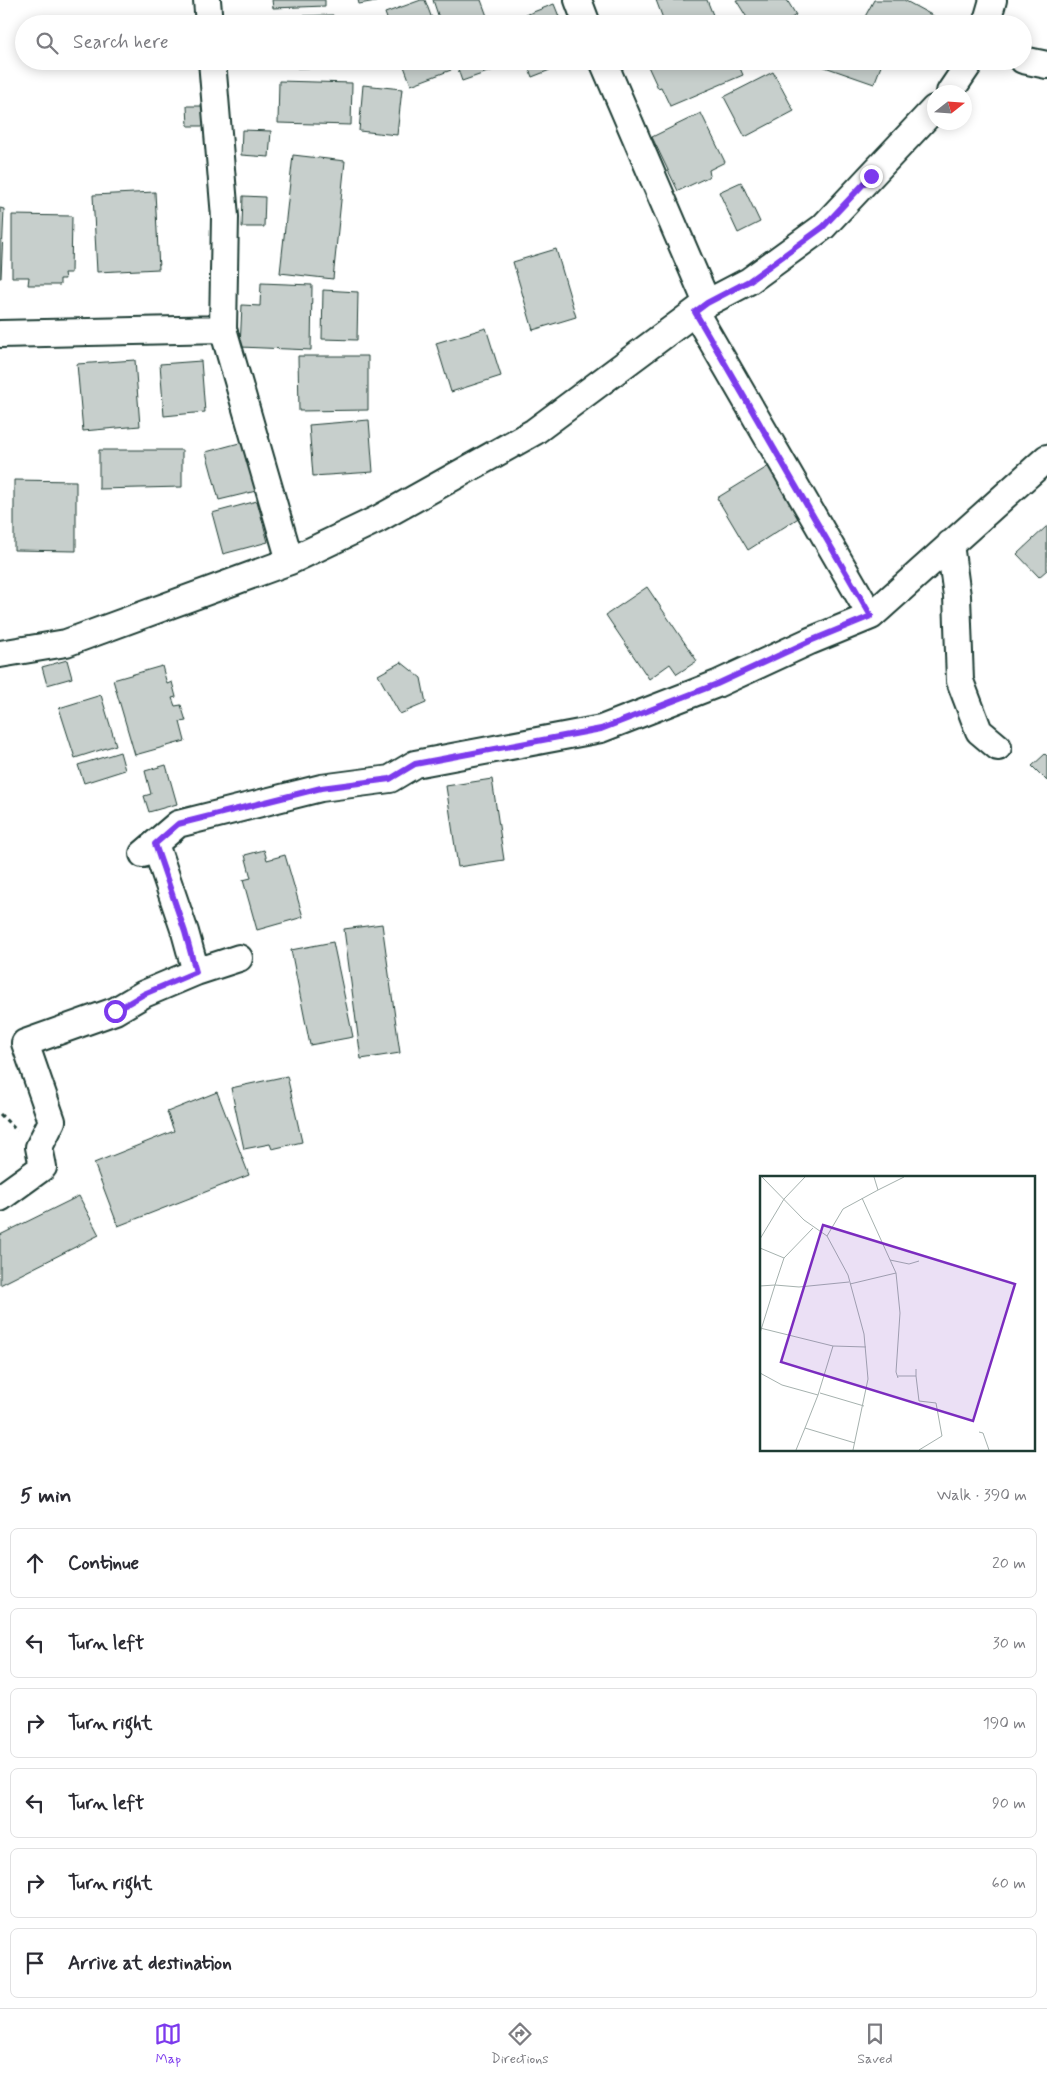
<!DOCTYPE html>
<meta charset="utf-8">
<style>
body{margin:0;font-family:Mynerve,sans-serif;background:#f7f7f7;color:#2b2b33}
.compass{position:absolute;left:927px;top:85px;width:45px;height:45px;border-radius:50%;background:#fff;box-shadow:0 2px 12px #0003;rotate:73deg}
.stop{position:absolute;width:15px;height:15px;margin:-11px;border:4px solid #7c3aed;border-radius:50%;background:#fff}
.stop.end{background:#7c3aed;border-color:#fff;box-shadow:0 1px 5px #0008}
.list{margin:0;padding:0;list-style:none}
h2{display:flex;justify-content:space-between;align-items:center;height:65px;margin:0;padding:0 20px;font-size:21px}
h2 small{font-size:16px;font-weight:400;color:#7c7c81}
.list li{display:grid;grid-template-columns:32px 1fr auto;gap:15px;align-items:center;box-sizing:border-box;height:70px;margin:0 10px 10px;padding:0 10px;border:1px solid #e1e1e2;border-radius:8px}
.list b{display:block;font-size:19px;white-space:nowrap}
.list em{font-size:16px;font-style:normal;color:#7c7c81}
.icon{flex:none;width:28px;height:28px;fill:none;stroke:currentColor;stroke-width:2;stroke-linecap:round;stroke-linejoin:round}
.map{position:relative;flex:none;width:1047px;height:1463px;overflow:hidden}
.search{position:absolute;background:#fff;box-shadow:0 2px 12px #0003;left:15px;right:15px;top:15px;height:55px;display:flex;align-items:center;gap:12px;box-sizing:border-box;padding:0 18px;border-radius:28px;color:#7c7c81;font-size:19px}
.sheet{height:545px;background:#fff}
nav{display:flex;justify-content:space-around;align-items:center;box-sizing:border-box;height:70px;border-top:1px solid #e1e1e2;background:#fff;font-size:14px;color:#7c7c81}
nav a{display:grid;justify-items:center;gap:2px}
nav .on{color:#7c3aed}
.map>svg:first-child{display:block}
.building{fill:#c7cfcc;stroke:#1f3d34}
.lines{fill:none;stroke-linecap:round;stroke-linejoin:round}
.minor-casing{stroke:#1f3d34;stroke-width:30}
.path{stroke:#1f3d34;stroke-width:3;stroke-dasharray:4 4;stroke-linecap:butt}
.minor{stroke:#fff;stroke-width:26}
.route{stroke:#7c3aed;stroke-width:6}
.inset-road{fill:none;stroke:#a5b1ae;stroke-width:1}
.view{fill:#7b2cbf;fill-opacity:0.15;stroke:#7b2cbf;stroke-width:2.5}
.inset-edge{fill:none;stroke:#1f3d34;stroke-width:2.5}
</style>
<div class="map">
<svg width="1047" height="1463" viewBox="0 0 1047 1463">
<rect width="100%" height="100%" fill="#fff"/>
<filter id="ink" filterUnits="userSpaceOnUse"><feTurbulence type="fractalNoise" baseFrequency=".02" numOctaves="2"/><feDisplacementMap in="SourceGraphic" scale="10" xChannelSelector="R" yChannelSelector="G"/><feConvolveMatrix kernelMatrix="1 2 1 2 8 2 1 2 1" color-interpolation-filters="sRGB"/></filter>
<g filter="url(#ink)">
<!-- building -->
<path class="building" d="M272 0H325V6L273 8Z
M358 0H376V1L359 4Z
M421 0H425L434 24H389L385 13Z
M433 0H481L490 24H441Z
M656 0H707L713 15 690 24H665Z
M736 0H787L796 15 782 24H751Z
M874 0H904L939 19 936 24H861Z
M554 4 562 24H511L510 21Z
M333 15 334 24H296V16Z
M297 61H350V67L297 68Z
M402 61H448L451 70 411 85Z
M455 61H503L505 66 462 81Z
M526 61H573L532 77Z
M737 61 743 75 670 106 661 87 658 88 646 62Z
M824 61H883L874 84 822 66Z
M773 72 794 111 745 137 724 97Z
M279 81 352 83 351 125 278 123Z
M363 85 402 89 397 135 359 131Z
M187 106H206V126H188Z
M701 113 725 162 709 170 710 176 678 191 652 137Z
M242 130 271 131 269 157 241 155Z
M293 155 345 161 333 279 280 273Z
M741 182 760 222 738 233 719 192Z
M155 192 159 269 97 272 93 195Z
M243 196 265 197 264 227H242Z
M0 208 4 209 1 278H0Z
M12 215 72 216 71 273H64L65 279H60V285H28L29 277H12Z
M556 249 576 317 533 330 513 262Z
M261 283 312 285 311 350 240 347 242 305 260 306Z
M323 290 358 292 357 340 322 339Z
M486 328 501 376 451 392 436 343Z
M298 356H368V410L299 411Z
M135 360 140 426 83 431 77 364Z
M201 361 205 412 164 416 160 364Z
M369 420 373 472 313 476 309 425Z
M243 442 256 491 219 500 206 452Z
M99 450H182V487L99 489Z
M769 466 800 517 748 550 717 498Z
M14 480 76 481V551L14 550Z
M257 501 268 542 223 554 212 513Z
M1047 526V570L1039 577 1017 554Z
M647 587 697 661 677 674 670 664 649 679 606 615Z
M67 660 72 678 47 685 42 667Z
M401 662 421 678 426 703 400 714 378 675Z
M162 666 167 684 172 682 176 697 172 698 175 706 181 705 186 721 180 722 185 741 135 755 113 680Z
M101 695 116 745 75 758 59 708Z
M120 752 125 770 84 783 78 765Z
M1045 754 1047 756V781L1032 766Z
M166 765 177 804 149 812 144 796 151 794 145 771Z
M492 779 504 860 458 867 446 786Z
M264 850 267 860 285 855 303 917 257 930 243 880 251 878 245 855Z
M382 924 400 1053 361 1059 344 929Z
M333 942 353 1037 310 1045 291 950Z
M287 1076 302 1142 272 1149 270 1144 244 1149 231 1088Z
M217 1092 249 1175 118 1226 94 1163 174 1131 167 1112Z
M79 1196 99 1235 0 1285V1235Z"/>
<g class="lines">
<defs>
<path id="minor" d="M207 0 209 24
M578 0 587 24
M986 24 993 0
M1023 60 1047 65
M212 61 225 217 223 329 290 561
M603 61 707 303
M950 92 971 61
M695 312 871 616 1047 458
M0 334 223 329
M950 544 957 596 960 681 979 731 998 747
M0 654 66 643 290 561 378 519 534 432 707 303 749 281 823 227 934 109
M155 844 185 932 196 972 239 958
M143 854 178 824 321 788 390 779 415 764 601 729 717 684 810 641 871 616
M0 1198 43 1167 39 1147 52 1121 25 1043 115 1011 144 994 196 972"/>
</defs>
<!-- minor casing -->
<use href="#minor" class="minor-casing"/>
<!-- path -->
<path class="path" d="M0 1114 17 1131"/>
<!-- minor -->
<use href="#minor" class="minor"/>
</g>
</g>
<g class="lines" filter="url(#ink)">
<!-- route -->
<path class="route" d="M115 1011 144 994 196 972 185 932 155 844 178 824 321 788 390 779 415 764 601 729 717 684 810 641 871 616 695 312 707 303 749 281 823 227 871 176"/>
</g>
<!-- overview -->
<g transform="translate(760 1176)">
<rect width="275" height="275" fill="#fff"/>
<path class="inset-road" d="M2 1 44 44 67 60 88 99 104 158 108 203 93 274M118 14 144 1M67 60 83 33 118 14 114 1M0 63 24 23 45 1M0 72 24 82 53 52M130 84 149 88 159 85M136 97 140 137 136 196 138 202M90 108 136 97 102 22M0 110 15 109 24 82M0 152 73 170 106 171M0 157 15 109 39 111 89 106M0 197 22 209 58 219 73 170M138 200H156V193M156 200 159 225 176 227 182 260 159 274M60 217 104 230M45 252 58 219M219 256 223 257 229 274M36 274 45 252 95 267"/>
<path class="view" d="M63 49 255 108 213 245 21 186Z"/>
<rect width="275" height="275" class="inset-edge"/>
</g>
</svg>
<svg class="compass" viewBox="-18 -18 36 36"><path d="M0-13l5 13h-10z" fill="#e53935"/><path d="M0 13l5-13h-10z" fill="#7c7c81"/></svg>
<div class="stop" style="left:115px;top:1011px"></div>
<div class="stop end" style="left:871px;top:176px"></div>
<div class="search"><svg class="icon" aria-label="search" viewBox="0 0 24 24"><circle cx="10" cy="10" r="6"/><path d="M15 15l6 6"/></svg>Search here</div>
</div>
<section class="sheet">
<h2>5 min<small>Walk · 390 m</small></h2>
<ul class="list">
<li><svg class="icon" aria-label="ahead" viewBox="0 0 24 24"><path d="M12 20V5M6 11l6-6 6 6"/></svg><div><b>Continue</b></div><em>20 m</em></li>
<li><svg class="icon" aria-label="left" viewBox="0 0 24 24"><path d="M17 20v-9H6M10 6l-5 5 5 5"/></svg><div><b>Turn left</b></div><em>30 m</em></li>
<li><svg class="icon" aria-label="right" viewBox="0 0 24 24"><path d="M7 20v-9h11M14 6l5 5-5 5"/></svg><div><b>Turn right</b></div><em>190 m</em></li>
<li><svg class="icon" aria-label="left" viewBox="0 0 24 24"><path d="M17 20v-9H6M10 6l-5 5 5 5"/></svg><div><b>Turn left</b></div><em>90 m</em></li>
<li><svg class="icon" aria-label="right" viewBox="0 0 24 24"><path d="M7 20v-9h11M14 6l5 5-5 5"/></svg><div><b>Turn right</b></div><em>60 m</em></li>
<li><svg class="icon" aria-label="arrive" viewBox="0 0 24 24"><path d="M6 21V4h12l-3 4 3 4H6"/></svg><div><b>Arrive at destination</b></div></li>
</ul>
</section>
<nav>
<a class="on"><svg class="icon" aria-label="map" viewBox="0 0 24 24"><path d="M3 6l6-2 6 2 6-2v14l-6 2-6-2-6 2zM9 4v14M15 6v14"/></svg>Map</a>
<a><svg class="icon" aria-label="directions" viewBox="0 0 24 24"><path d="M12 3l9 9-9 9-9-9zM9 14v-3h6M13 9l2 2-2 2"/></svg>Directions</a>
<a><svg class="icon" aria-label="saved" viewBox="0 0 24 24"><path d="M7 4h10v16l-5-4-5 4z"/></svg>Saved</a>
</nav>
